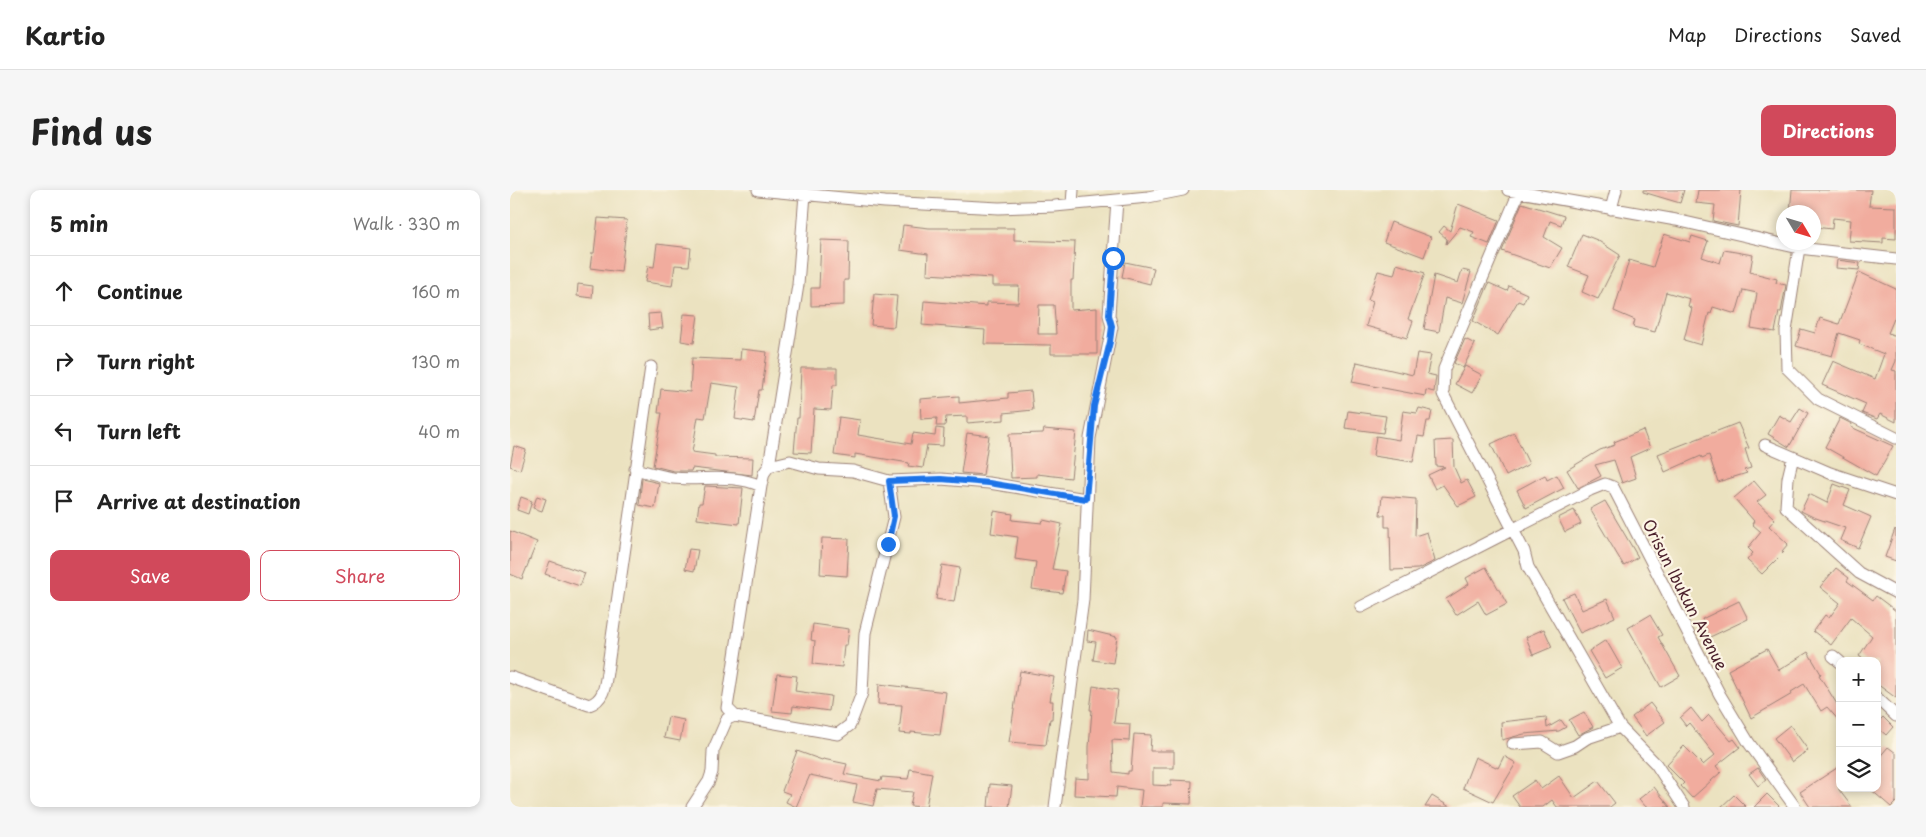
<!DOCTYPE html>
<meta charset="utf-8">
<style>
body{margin:0;font-family:"Playpen Sans",sans-serif;background:#f6f6f6;color:#222}
.controls{position:absolute;right:15px;bottom:15px;display:grid;overflow:hidden;border-radius:10px;box-shadow:0 2px 8px #0003}
.controls button{width:45px;height:45px;display:grid;place-items:center;padding:0;border:0;border-bottom:1px solid #e0e0e0;background:#fff;color:#222;font:25px sans-serif}
.compass{position:absolute;left:1266px;top:15px;width:45px;height:45px;border-radius:50%;background:#fff;box-shadow:0 2px 8px #0003;rotate:128deg}
.stop{position:absolute;width:15px;height:15px;margin:-11px;border:4px solid #1a73e8;border-radius:50%;background:#fff}
.stop.end{background:#1a73e8;border-color:#fff;box-shadow:0 1px 5px #0008}
.list{margin:0;padding:0;list-style:none}
h2{display:flex;justify-content:space-between;align-items:center;height:65px;margin:0;padding:0 20px;font-size:21px}
h2 small{font-size:16px;font-weight:400;color:#767676}
.list li{display:grid;grid-template-columns:32px 1fr auto;gap:15px;align-items:center;box-sizing:border-box;height:70px;padding:0 20px;border-top:1px solid #e0e0e0}
.list b{display:block;font-size:19px;white-space:nowrap}
.list em{font-size:16px;font-style:normal;color:#767676}
.actions{display:flex;gap:10px;padding:15px 20px}
.actions a{flex:1;padding:11px 0;border:1px solid #d1495b;border-radius:10px;text-align:center;font-size:18px;color:#d1495b}
.actions .main{background:#d1495b;color:#fff}
.icon{flex:none;width:28px;height:28px;fill:none;stroke:currentColor;stroke-width:2;stroke-linecap:round;stroke-linejoin:round}
.map{position:relative;flex:none;width:1386px;height:617px;overflow:hidden;border-radius:10px}
header{display:flex;align-items:center;gap:30px;box-sizing:border-box;height:70px;padding:0 25px;background:#fff;border-bottom:1px solid #e0e0e0}
header strong{font-size:24px}
nav{display:flex;gap:28px;margin-inline-start:auto;font-size:18px}
.intro{display:flex;align-items:center;justify-content:space-between;box-sizing:border-box;height:120px;padding:0 30px}
h1{margin:0;font-size:35px}
.button{padding:12px 22px;border-radius:10px;background:#d1495b;color:#fff;font-size:18px;font-weight:700}
main{display:flex;gap:30px;padding:0 30px}
aside{flex:1;background:#fff;border-radius:10px;box-shadow:0 2px 8px #0003}
.map>svg:first-child{display:block}
.building{fill:#f1ac9e;fill-rule:evenodd}
.lines{fill:none;stroke-linecap:round;stroke-linejoin:round}
.minor-casing{stroke:#9a8076;stroke-width:13}
.minor{stroke:#fff;stroke-width:11}
.route{stroke:#1a73e8;stroke-width:6}
.labels{text-anchor:middle;dominant-baseline:central;stroke-width:4.5;stroke-linejoin:round;paint-order:stroke}
.street-label{font-size:16px;fill:#4a1f2b;stroke:#fcf5e5}
</style>
<header>
<strong>Kartio</strong>
<nav><a>Map</a><a>Directions</a><a>Saved</a></nav>
</header>
<div class="intro"><h1>Find us</h1><a class="button">Directions</a></div>
<main>
<aside>
<h2>5 min<small>Walk · 330 m</small></h2>
<ul class="list">
<li><svg class="icon" aria-label="ahead" viewBox="0 0 24 24"><path d="M12 20V5M6 11l6-6 6 6"/></svg><div><b>Continue</b></div><em>160 m</em></li>
<li><svg class="icon" aria-label="right" viewBox="0 0 24 24"><path d="M7 20v-9h11M14 6l5 5-5 5"/></svg><div><b>Turn right</b></div><em>130 m</em></li>
<li><svg class="icon" aria-label="left" viewBox="0 0 24 24"><path d="M17 20v-9H6M10 6l-5 5 5 5"/></svg><div><b>Turn left</b></div><em>40 m</em></li>
<li><svg class="icon" aria-label="arrive" viewBox="0 0 24 24"><path d="M6 21V4h12l-3 4 3 4H6"/></svg><div><b>Arrive at destination</b></div></li>
</ul>
<div class="actions"><a class="main">Save</a><a>Share</a></div>
</aside>
<div class="map">
<svg width="1386" height="617" viewBox="0 0 1386 617">
<rect width="100%" height="100%" fill="#fcf5e5"/>
<filter id="ink" filterUnits="userSpaceOnUse"><feTurbulence type="fractalNoise" baseFrequency=".02" numOctaves="2"/><feDisplacementMap in="SourceGraphic" scale="10" xChannelSelector="R" yChannelSelector="G"/><feConvolveMatrix kernelMatrix="1 2 1 2 8 2 1 2 1" color-interpolation-filters="sRGB"/></filter>
<filter id="wash" filterUnits="userSpaceOnUse"><feTurbulence type="fractalNoise" baseFrequency=".0096" numOctaves="4" result="noise"/><feDisplacementMap in="SourceGraphic" scale="20" xChannelSelector="R" yChannelSelector="G"/><feGaussianBlur stdDeviation="1.12" result="paint"/><feColorMatrix in="noise" values="0 0 0 0 0 0 0 0 0 0 0 0 0 0 0 0 0 1.4 0 .05"/><feComposite in="paint" operator="in"/></filter>
<g filter="url(#wash)">
<rect width="100%" height="100%" fill="#ebe2c0"/>
<g id="blocks">
<!-- building -->
<path class="building" d="M1133 0H1174L1170 13 1133 2Z
M1188 0H1231L1228 36 1203 31 1205 15 1186 13Z
M1282 0H1361L1359 16 1386 17V49L1373 48V53L1339 51 1341 30 1323 28 1322 39 1304 37V22H1280Z
M1012 13 1054 26 1051 35 1040 31 1034 47 1052 58 1040 78 992 61Z
M948 14 989 30 979 54 961 47 964 42 950 37 936 54 937 49 929 42 934 36 940 41Z
M88 28 117 30 111 82 80 78 82 63H84Z
M881 32 921 47 914 67 874 52Z
M393 35 419 38H504V50L565 52 563 90H561V120L587 118V164H541V155L474 154 475 140 412 135 414 111 477 116V112L508 113 509 96H482V88L417 84 418 64 390 60ZM529 115H544L546 144H528Z
M1072 44 1087 50 1110 65 1088 109 1072 102 1079 85 1058 77Z
M1154 44 1180 52 1182 46 1198 51 1192 67 1210 73 1214 60 1243 65 1240 82 1267 89 1266 93 1276 95 1271 122H1269L1265 142 1241 138 1247 103 1233 100 1226 124 1203 117 1201 124 1199 123 1191 155 1174 150 1182 118 1178 116 1180 109 1156 102 1145 142 1123 137 1125 130 1104 121 1119 70 1143 77Z
M311 50 339 51 338 90H334V115L301 116V98H309Z
M147 54 181 58 179 76 165 75 162 96 135 92 138 76 144 77Z
M1327 70 1350 73 1349 80 1326 78Z
M615 72 644 78 640 94 612 87Z
M887 74 915 83 898 129 903 131 897 148 856 136 863 112 858 110 868 81 884 85Z
M952 80 961 82 952 113 935 108 929 142 914 139 924 85 948 93Z
M1349 82 1386 99V124L1378 143 1386 146V171L1382 180 1386 181V232L1370 224 1367 229 1352 223 1356 214 1312 195 1323 171 1365 189 1374 164 1349 154 1350 150 1329 143 1322 166 1286 156 1291 139 1305 143 1310 128 1329 134Z
M979 93 997 101 999 96 1017 104 1013 113 1008 111 988 145 963 131Z
M68 94 83 96 82 108 67 106Z
M364 104 387 106 384 137 361 135Z
M151 123 153 138 139 140 138 124Z
M174 124 188 125 184 153 171 151Z
M955 149 965 154 953 178 944 173Z
M231 159 257 162 252 200H249L244 232 225 229 229 197 201 193 195 228 188 227 182 262 205 265V267L243 268 242 285 182 278 181 281H164L143 276 152 223H148L151 199 180 202 182 168 230 170Z
M907 163 921 165 917 184 926 186 924 202 916 200 915 206 842 192 847 172 903 185Z
M955 176 972 185 962 203 945 194Z
M291 178H327V195H323L321 220 304 219 301 263 284 262 287 228H289Z
M521 201 523 220 494 223V230L457 233V226L436 227 435 236H426L427 228 411 229 410 209 449 206V213L498 208V203Z
M909 218 922 221 920 231H917L914 247 908 246 903 272 863 266 866 246 889 250 893 221 907 223Z
M1290 218 1298 223 1279 257 1258 244 1269 225 1281 232Z
M838 221 876 226 873 243 835 238Z
M329 227 350 230 348 245 401 254 403 243 425 246 426 238 434 239 433 256 417 255 413 278 398 276 399 273 345 264V268L324 265Z
M1330 228 1342 234 1341 237 1383 256 1366 286 1315 257Z
M1228 233 1239 258 1235 259 1241 278 1234 280 1237 283 1208 292 1199 265 1192 268 1191 266 1155 282 1148 264Z
M534 239 566 242 561 288 527 284V287L501 288 499 244 533 243Z
M1133 240 1140 258 1120 267 1126 288 1112 293 1104 270 1085 275 1091 286 1068 298 1057 280 1090 260 1105 255 1104 252Z
M457 243 479 246 473 285 451 283Z
M1004 243 1019 274 996 286 981 254Z
M943 250 944 277 951 293 957 290 966 307 948 316 933 295 925 299 918 285 935 277 926 276 925 251Z
M4 256 16 260 10 280 0 276Z
M1035 285 1037 290 1047 285 1054 298 1016 318 1007 300Z
M132 289 149 293 145 318 129 315Z
M1244 291 1256 305 1247 312 1265 329 1259 336 1278 354 1272 361 1274 362 1252 384 1237 370 1243 363 1238 358 1251 342 1242 334 1244 331 1224 308Z
M1324 294 1340 300 1334 315 1361 327 1348 358 1330 350 1335 338 1303 327 1291 321 1299 304 1317 313Z
M195 296 233 298 229 334 187 329 189 313H192Z
M27 306 36 309 32 321 23 318Z
M872 306 906 309 905 346 917 342 925 371 908 379 881 380 880 337H875V325H870Z
M11 307 22 311 18 324 7 320Z
M1095 311 1128 367 1114 376 1080 319Z
M1064 320 1071 334 1055 342 1048 328Z
M484 321 503 324 502 330 532 333 533 330 552 334 542 379 556 381 552 403 522 399 526 372 505 369 508 347 481 343Z
M1385 339 1386 340V371L1375 367Z
M0 341 27 352 12 389 0 384Z
M312 348 339 349 337 386 310 384Z
M179 359 188 360 184 381 175 379Z
M40 371 75 383 70 396 35 384Z
M432 375 450 378 444 412 426 409Z
M976 377 997 414 976 425 968 411 946 425 936 409 959 394 956 388Z
M1326 378 1339 388 1337 391 1363 410 1366 406 1386 421V508L1367 494V471H1356L1349 466 1362 446 1341 428 1321 455 1303 441 1315 425 1319 428 1330 413 1310 397Z
M1064 403 1072 420 1097 409 1105 427 1070 443 1052 408Z
M1229 411 1238 429 1200 447 1192 429Z
M1140 425 1152 445 1148 447 1170 486 1151 497 1118 438Z
M303 434 339 439 337 455H334L332 477 303 474 305 451 301 450Z
M1034 439 1042 457 1023 465 1016 447Z
M578 440 607 447 603 473 583 470 586 452 577 451Z
M1096 450 1112 478 1095 488 1079 461Z
M1257 459 1269 480 1298 462 1311 484 1309 485 1330 519V532L1317 517 1311 521 1294 494 1281 502 1282 504 1241 528 1218 480Z
M510 481 544 487 540 511H543L542 529H540L536 555 499 552Z
M267 484 287 486 285 501 321 506 319 521 283 516 282 523 262 521Z
M369 494 436 502 430 545 401 542V544L389 543 392 515 368 514Z
M583 496 608 500 604 533 620 534 619 551 602 550 603 582 618 584V581H621L624 544 641 545 640 561H664V578H643V595L661 596V590L682 591 681 614 653 613V617H630L632 600 607 597 606 607 564 605 565 588 579 589V557L582 520H580Z
M1140 513 1155 532 1136 546 1122 527Z
M1181 518 1192 532 1199 525 1221 551 1224 549 1230 557 1206 576 1211 582 1182 608 1171 596 1174 593 1156 575 1174 556 1193 575 1205 565 1179 533 1176 536 1170 528Z
M1074 522 1083 537 1068 545 1059 530Z
M158 527 174 530 170 551 154 548Z
M1036 527 1037 538 1051 530 1056 537 1049 541 1014 544 992 550 991 532Z
M1373 527 1383 537 1376 545 1367 537V533Z
M1280 535 1298 560 1282 572 1264 548Z
M1378 557 1386 563V612L1381 617 1359 598H1367V570Z
M287 561 312 570 313 569 337 574 334 584 371 591 372 587 398 589 400 579 422 583 416 617 400 616 403 602 367 599 363 616 343 612 347 595 300 585 286 617 276 612 280 604 272 601Z
M994 566 1006 573 983 612 953 598 965 567 988 578Z
M1330 576 1329 600 1342 617H1300L1290 602Z
M1248 578 1256 590 1248 596 1239 584Z
M1049 586 1064 608 1088 591 1105 613 1100 617H1047L1042 610 1033 617H1010L1002 606 1025 590 1031 599Z
M480 594 502 596 499 617H478Z
M1144 597 1160 617H1136L1129 609Z
M1257 604 1270 617H1244Z
M1224 605 1236 617H1211Z
M922 606 940 617H915Z"/>
</g>
</g>
<g filter="url(#ink)">
<use href="#blocks" fill-opacity="0" stroke="#9a8076" stroke-width="1"/>
<g class="lines">
<defs>
<path id="minor" d="M248 0 375 12 489 18 545 16 638 7 673 0
M998 0 1166 30 1289 58 1386 69
M1009 2 934 179 933 204 1014 361 1018 377 1110 537 1146 574 1174 617
M562 14 563 0
M1101 19 1106 0
M1289 58 1276 141 1277 178 1308 209 1386 248
M1255 255 1320 283 1386 305
M1283 267 1278 288 1276 317 1349 383 1386 403
M259 276 288 95 295 4
M125 279C137 282 150 286 163 288 192 291 223 283 251 296L254 283 259 276 280 271 309 279 343 281 379 291 431 289 479 293 576 309
M251 296 217 518 225 526 328 544 340 535 352 503 355 443 384 327 379 291
M851 417 1080 300 1095 294 1103 297 1210 505 1239 553 1285 617
M1323 466 1330 472
M0 487 79 515C94 510 95 496 97 482L141 177
M1367 508 1386 526
M1003 554 1032 552 1048 562 1065 556 1077 548 1110 537
M182 617 199 591 202 582 203 561 217 529 225 526
M545 617 573 410 580 248 602 137 599 125 607 10"/>
</defs>
<!-- minor casing -->
<use href="#minor" class="minor-casing"/>
<!-- minor -->
<use href="#minor" class="minor"/>
</g>
</g>
<g class="lines" filter="url(#ink)">
<!-- route -->
<path class="route" d="M378 354 384 326 379 291 431 289 479 293 576 309 584 216 600 152 602 136 599 125 603 68"/>
</g>
<g class="labels">
<!-- street labels -->
<g class="street-label">
<text transform="translate(1176 404) rotate(63)">Orisun Ibukun Avenue</text>
</g>
</g>
</svg>
<div class="controls">
<button>+</button>
<button>−</button>
<button><svg class="icon" aria-label="layers" viewBox="0 0 24 24"><path d="M12 4l9 5-9 5-9-5zM3 14l9 5 9-5"/></svg></button>
</div>
<svg class="compass" viewBox="-18 -18 36 36"><path d="M0-13l5 13h-10z" fill="#e53935"/><path d="M0 13l5-13h-10z" fill="#767676"/></svg>
<div class="stop" style="left:603px;top:68px"></div>
<div class="stop end" style="left:378px;top:354px"></div>
</div>
</main>
